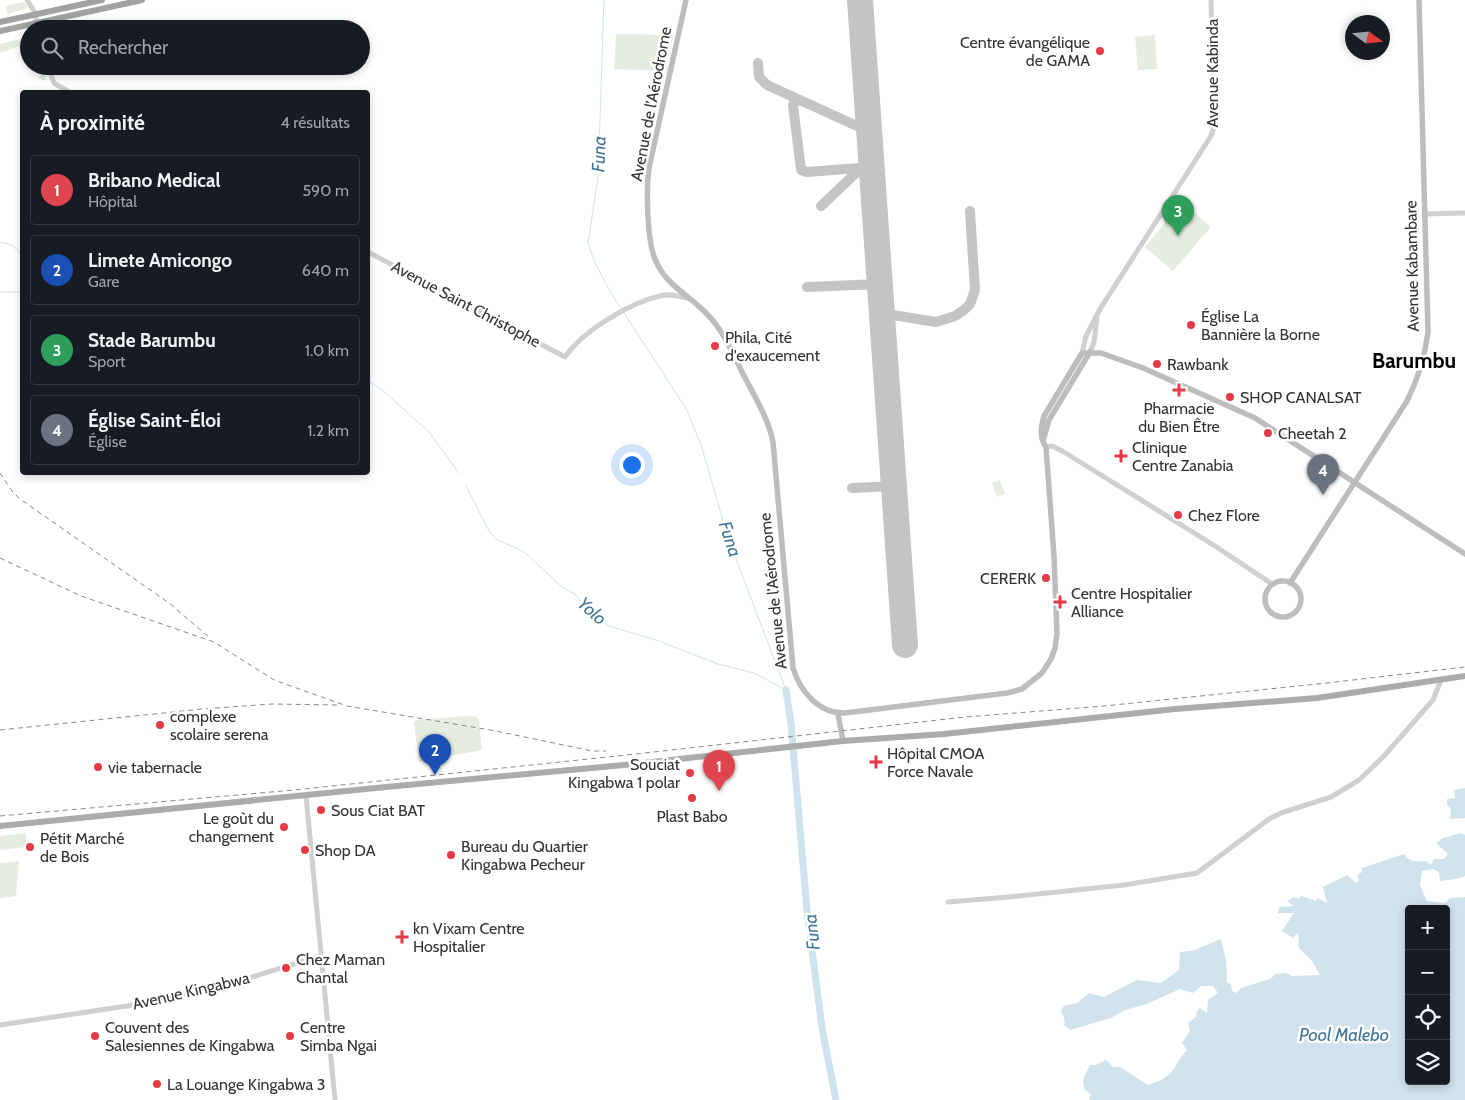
<!DOCTYPE html>
<html lang="fr">
<meta charset="utf-8">
<style>
body{margin:0;font-family:Cabin,sans-serif;background:#20242c;color:#f1f3f6}
.controls{position:absolute;right:15px;bottom:15px;display:grid;overflow:hidden;border-radius:5px;box-shadow:0 2px 8px #0003}
.controls button{width:45px;height:45px;display:grid;place-items:center;padding:0;border:0;border-bottom:1px solid #363941;background:#171b24;color:#f1f3f6;font:25px sans-serif}
.compass{position:absolute;left:1345px;top:15px;width:45px;height:45px;border-radius:50%;background:#171b24;box-shadow:0 2px 8px #0003;rotate:105deg}
.you{position:absolute;left:631px;top:464px;width:18px;height:18px;margin:-12px;border:4px solid #fff;border-radius:50%;background:#1a73e8;box-shadow:0 0 0 8px #1a73e833}
.badge{display:grid;place-items:center;width:32px;height:32px;border-radius:50%;background:#e63946;color:#fff;font-size:16px;font-weight:700}
.pin{position:absolute;translate:-50% -41px;filter:drop-shadow(0 1px 2px #0008)}
.pin::after{content:'';position:absolute;top:26px;width:18px;height:15px;background:inherit;clip-path:polygon(0 0,100% 0,50% 100%)}
.list{margin:0;padding:0;list-style:none}
h2{display:flex;justify-content:space-between;align-items:center;height:65px;margin:0;padding:0 20px;font-size:21px}
h2 small{font-size:16px;font-weight:400;color:#9ea1a6}
.list li{display:grid;grid-template-columns:32px 1fr auto;gap:15px;align-items:center;box-sizing:border-box;height:70px;margin:0 10px 10px;padding:0 10px;border:1px solid #363941;border-radius:5px}
.list b{display:block;font-size:19px;white-space:nowrap}
.list p{margin:0;font-size:16px;white-space:nowrap;color:#9ea1a6}
.list em{font-size:16px;font-style:normal;color:#9ea1a6}
.icon{flex:none;width:28px;height:28px;fill:none;stroke:currentColor;stroke-width:2;stroke-linecap:round;stroke-linejoin:round}
.map{position:relative;flex:none;width:1465px;height:1100px;overflow:hidden}
.search{position:absolute;background:#171b24;box-shadow:0 2px 8px #0003;left:20px;top:20px;width:350px;height:55px;display:flex;align-items:center;gap:12px;box-sizing:border-box;padding:0 18px;border-radius:28px;color:#9ea1a6;font-size:19px}
.panel{position:absolute;background:#171b24;box-shadow:0 2px 8px #0003;left:20px;top:90px;width:350px;height:385px;border-radius:5px}
.map>svg:first-child{display:block}
.green{fill:#e6ecdf}
.water{fill:#cfe2ee;fill-rule:evenodd}
.lines{fill:none;stroke-linecap:round;stroke-linejoin:round}
.stream{stroke:#cfe2ee;stroke-width:1}
.river{stroke:#cfe2ee;stroke-width:7}
.taxiway{stroke:#c4c4c4;stroke-width:10}
.runway{stroke:#c4c4c4;stroke-width:26}
.tertiary{stroke:#d0d0d0;stroke-width:5}
.secondary{stroke:#bdbdbd;stroke-width:5.5}
.primary{stroke:#ababab;stroke-width:6}
.trunk{stroke:#a2a2a2;stroke-width:6}
.rail{stroke:#888;stroke-width:1;stroke-dasharray:5 4;stroke-linecap:butt}
.poi-dot{fill:#e63946;stroke:#fff;stroke-width:2}
.labels{text-anchor:middle;dominant-baseline:central;stroke-width:5;stroke-linejoin:round;paint-order:stroke}
.poi-label{font-size:16px;fill:#333;stroke:#fff;text-anchor:start}
.street-label{font-size:16px;fill:#333;stroke:#fff}
.water-label{font-size:18px;font-style:italic;fill:#3f7597;stroke:#fff}
.district-label{font-size:21px;font-weight:bold;fill:#000;stroke:#fff}
</style>
<div class="map">
<svg width="1465" height="1100" viewBox="0 0 1465 1100">
<rect width="100%" height="100%" fill="#fff"/>
<!-- green -->
<path class="green" d="M23 2 26 4 27 8 7 14 6 6Z
M616 34 674 35 667 56V71L614 69Z
M1155 35 1157 69 1138 70 1135 37Z
M29 37V43L0 53V44Z
M26 65 43 66 46 80H42L39 78 40 75 34 70 33 72Z
M1182 202 1211 227 1173 271 1145 247Z
M1000 480 1005 494 997 497 992 483Z
M466 716 476 717 479 720 482 750 419 762 414 722 417 720Z
M26 833V847L0 850V836Z
M19 861 16 896 0 898V863Z"/>
<!-- water -->
<path class="water" d="M1465 788V818L1450 819 1451 809 1447 805V799L1455 798 1454 790Z
M1461 833 1465 835V876L1456 879 1440 881 1439 872 1433 869 1422 871 1420 885 1427 901 1445 903 1450 898 1465 897V1100H1089L1091 1094 1084 1089 1083 1079 1090 1065H1096L1106 1060 1113 1067H1120L1148 1085C1158 1082 1170 1077 1175 1067 1179 1060 1181 1056 1187 1050L1182 1043 1190 1030 1188 1023 1196 1017 1197 1011 1200 1008 1207 1013 1208 1000 1218 993 1213 986H1201L1193 993 1180 989 1147 1004 1125 1010 1111 1018 1070 1030 1064 1025 1065 1021 1061 1010 1064 1006 1077 1003 1089 993 1104 997 1137 980 1161 983 1179 970 1180 952 1192 951 1221 939 1226 960 1227 983 1231 984 1232 991 1236 993 1241 988 1270 979 1276 974 1286 973 1292 976 1320 975 1312 961 1299 948 1298 933 1293 938 1282 931 1294 913H1278L1279 907 1294 906 1287 901 1294 897 1299 899 1301 896 1316 901 1317 898 1327 903 1323 887 1347 875 1356 883 1359 881 1357 875 1362 872V868L1404 854C1409 862 1417 862 1426 861L1431 865 1434 859H1444L1448 854 1436 843 1443 838ZM1409 909H1446V1081H1409Z"/>
<g class="lines">
<!-- stream -->
<path class="stream" d="M604 0 598 178 588 243 595 263 611 293 622 310
M0 242 12 245 22 255
M0 292H22
M624 313 687 410 702 448 728 538 786 690
M368 382 380 388 429 432 459 473
M466 486 489 531 496 539 524 552 562 587 575 594 589 612 609 626 656 640 718 664 754 673 784 689"/>
<!-- river -->
<path class="river" d="M786 690 791 724 807 910 822 1028 836 1100"/>
<!-- taxiway -->
<path class="taxiway" d="M758 63 759 77 767 85 857 126 869 127
M801 101 796 100 793 105 801 170 807 172 872 167
M821 206 861 168
M807 287 880 284
M882 315H893L936 322 955 316 964 310 970 304 975 290 970 211
M852 488 894 486"/>
<!-- runway -->
<path class="runway" d="M860 0 905 645"/>
<!-- tertiary -->
<path class="tertiary" d="M27 0 34 11 39 29
M48 66 54 83 69 92
M1424 214 1465 213
M368 252 565 357C583 331 629 303 660 296 668 293 678 296 687 298
M1090 352 1094 342 1097 318
M1082 353 1086 336 1100 309 1211 136 1214 127 1211 0
M1046 447 1052 446 1064 452 1215 546 1272 584
M306 796 335 1100
M948 902 1009 897 1124 885 1197 873 1269 819 1281 813 1331 797 1359 780 1383 757 1433 700 1441 680
M0 1025 127 1006 226 985 320 956"/>
<!-- secondary -->
<path class="secondary" d="M686 0 649 168C646 190 647 240 655 259 665 285 689 295 707 314 723 330 732 352 742 372 753 394 768 417 773 442L793 668C800 691 819 714 845 713L1007 693 1022 689 1042 673 1051 659 1055 648 1057 633 1054 556 1046 447C1039 438 1041 427 1044 416L1082 353H1101L1143 368 1255 418 1465 554
M1043 441 1049 420 1090 352
M1265 599a18 18 0 1 1 36 0a18 18 0 1 1-36 0Z
M1290 583 1407 401C1418 379 1425 356 1428 332L1419 0
M838 714 843 741"/>
<!-- primary -->
<path class="primary" d="M0 826 386 787 624 765 843 741 944 734 1175 709 1317 698 1465 676"/>
<!-- trunk -->
<path class="trunk" d="M0 22 102 0
M0 31 142 0"/>
<!-- rail -->
<path class="rail" d="M0 473 12 491 20 499 169 603 210 638
M0 558 81 596 214 642 274 680 347 706 496 731 592 751H606
M0 730 202 709 272 704 337 705
M0 816 294 790 636 754 965 717 1104 706 1327 683 1465 667"/>
</g>
<!-- markers -->
<g class="poi-dot">
<circle cx="1100" cy="51" r="5"/>
<circle cx="1191" cy="325" r="5"/>
<circle cx="715" cy="346" r="5"/>
<circle cx="1157" cy="364" r="5"/>
<path d="M1176.5 382.5h5v5h5v5h-5v5h-5v-5h-5v-5h5z"/>
<circle cx="1230" cy="397" r="5"/>
<circle cx="1268" cy="433" r="5"/>
<path d="M1118.5 448.5h5v5h5v5h-5v5h-5v-5h-5v-5h5z"/>
<circle cx="1178" cy="515" r="5"/>
<circle cx="1046" cy="578" r="5"/>
<path d="M1057.5 594.5h5v5h5v5h-5v5h-5v-5h-5v-5h5z"/>
<circle cx="160" cy="725" r="5"/>
<path d="M873.5 754.5h5v5h5v5h-5v5h-5v-5h-5v-5h5z"/>
<circle cx="98" cy="767" r="5"/>
<circle cx="690" cy="773" r="5"/>
<circle cx="692" cy="798" r="5"/>
<circle cx="321" cy="810" r="5"/>
<circle cx="284" cy="827" r="5"/>
<circle cx="30" cy="847" r="5"/>
<circle cx="305" cy="850" r="5"/>
<circle cx="451" cy="855" r="5"/>
<path d="M399.5 929.5h5v5h5v5h-5v5h-5v-5h-5v-5h5z"/>
<circle cx="286" cy="968" r="5"/>
<circle cx="95" cy="1036" r="5"/>
<circle cx="290" cy="1036" r="5"/>
<circle cx="157" cy="1084" r="5"/>
</g>
<g class="labels">
<!-- poi labels -->
<g class="poi-label">
<text x="1090" y="42" text-anchor="end">Centre évangélique<tspan x="1090" dy="18">de GAMA</tspan></text>
<text x="1201" y="316">Église La<tspan x="1201" dy="18">Bannière la Borne</tspan></text>
<text x="725" y="337">Phila, Cité<tspan x="725" dy="18">d'exaucement</tspan></text>
<text x="1167" y="364">Rawbank</text>
<text x="1240" y="397">SHOP CANALSAT</text>
<text x="1179" y="408" text-anchor="middle">Pharmacie<tspan x="1179" dy="18">du Bien Être</tspan></text>
<text x="1278" y="433">Cheetah 2</text>
<text x="1132" y="447">Clinique<tspan x="1132" dy="18">Centre Zanabia</tspan></text>
<text x="1188" y="515">Chez Flore</text>
<text x="1036" y="578" text-anchor="end">CERERK</text>
<text x="1071" y="593">Centre Hospitalier<tspan x="1071" dy="18">Alliance</tspan></text>
<text x="170" y="716">complexe<tspan x="170" dy="18">scolaire serena</tspan></text>
<text x="887" y="753">Hôpital CMOA<tspan x="887" dy="18">Force Navale</tspan></text>
<text x="680" y="764" text-anchor="end">Souciat<tspan x="680" dy="18">Kingabwa 1 polar</tspan></text>
<text x="108" y="767">vie tabernacle</text>
<text x="331" y="810">Sous Ciat BAT</text>
<text x="692" y="816" text-anchor="middle">Plast Babo</text>
<text x="274" y="818" text-anchor="end">Le goùt du<tspan x="274" dy="18">changement</tspan></text>
<text x="40" y="838">Pétit Marché<tspan x="40" dy="18">de Bois</tspan></text>
<text x="461" y="846">Bureau du Quartier<tspan x="461" dy="18">Kingabwa Pecheur</tspan></text>
<text x="315" y="850">Shop DA</text>
<text x="413" y="928">kn Vixam Centre<tspan x="413" dy="18">Hospitalier</tspan></text>
<text x="296" y="959">Chez Maman<tspan x="296" dy="18">Chantal</tspan></text>
<text x="105" y="1027">Couvent des<tspan x="105" dy="18">Salesiennes de Kingabwa</tspan></text>
<text x="300" y="1027">Centre<tspan x="300" dy="18">Simba Ngai</tspan></text>
<text x="167" y="1084">La Louange Kingabwa 3</text>
</g>
<!-- street labels -->
<g class="street-label">
<text transform="translate(1212 73) rotate(-90)">Avenue Kabinda</text>
<text transform="translate(651 104) rotate(-79)">Avenue de l’Aérodrome</text>
<text transform="translate(1412 266) rotate(-91)">Avenue Kabambare</text>
<text transform="translate(466 304) rotate(28)">Avenue Saint Christophe</text>
<text transform="translate(773 591) rotate(-96)">Avenue de l’Aérodrome</text>
<text transform="translate(191 991) rotate(-13)">Avenue Kingabwa</text>
</g>
<!-- water labels -->
<g class="water-label">
<text transform="translate(599 154) rotate(-88)">Funa</text>
<text transform="translate(730 539) rotate(71)">Funa</text>
<text transform="translate(592 611) rotate(41)">Yolo</text>
<text transform="translate(812 932) rotate(-96)">Funa</text>
<text x="1344" y="1035">Pool Malebo</text>
</g>
<!-- district labels -->
<g class="district-label">
<text x="1414" y="360">Barumbu</text>
</g>
</g>
</svg>
<div class="controls">
<button>+</button>
<button>−</button>
<button><svg class="icon" aria-label="locate" viewBox="0 0 24 24"><circle cx="12" cy="12" r="6"/><path d="M12 2v4M12 18v4M2 12h4M18 12h4"/></svg></button>
<button><svg class="icon" aria-label="layers" viewBox="0 0 24 24"><path d="M12 4l9 5-9 5-9-5zM3 14l9 5 9-5"/></svg></button>
</div>
<svg class="compass" viewBox="-18 -18 36 36"><path d="M0-13l5 13h-10z" fill="#e53935"/><path d="M0 13l5-13h-10z" fill="#9ea1a6"/></svg>
<div class="you"></div>
<div class="pin badge" style="left:719px;top:791px;background:#e0444e">1</div>
<div class="pin badge" style="left:435px;top:775px;background:#1a4fb4">2</div>
<div class="pin badge" style="left:1178px;top:236px;background:#2e9e5b">3</div>
<div class="pin badge" style="left:1323px;top:495px;background:#6b7280">4</div>
<div class="search"><svg class="icon" aria-label="search" viewBox="0 0 24 24"><circle cx="10" cy="10" r="6"/><path d="M15 15l6 6"/></svg>Rechercher</div>
<section class="panel">
<h2>À proximité<small>4 résultats</small></h2>
<ul class="list">
<li><span class="badge" style="background:#e0444e">1</span><div><b>Bribano Medical</b><p>Hôpital</p></div><em>590 m</em></li>
<li><span class="badge" style="background:#1a4fb4">2</span><div><b>Limete Amicongo</b><p>Gare</p></div><em>640 m</em></li>
<li><span class="badge" style="background:#2e9e5b">3</span><div><b>Stade Barumbu</b><p>Sport</p></div><em>1.0 km</em></li>
<li><span class="badge" style="background:#6b7280">4</span><div><b>Église Saint-Éloi</b><p>Église</p></div><em>1.2 km</em></li>
</ul>
</section>
</div>
